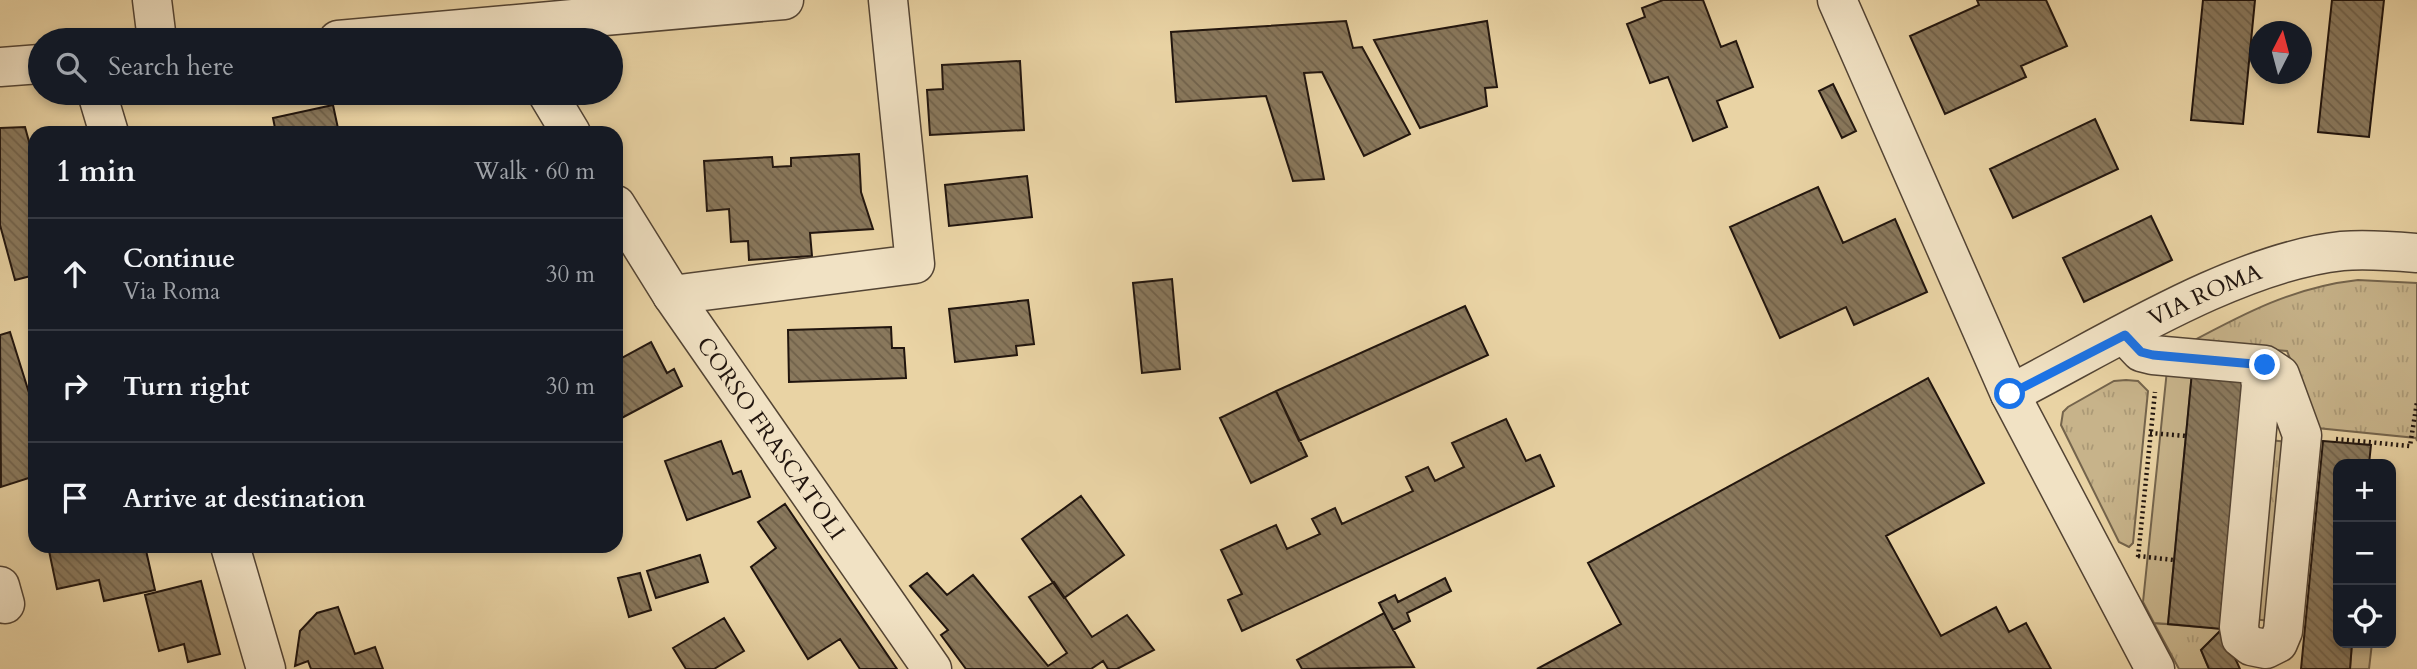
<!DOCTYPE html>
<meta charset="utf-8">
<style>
body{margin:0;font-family:Cardo,serif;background:#242831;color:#f1f3f6}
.controls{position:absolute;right:21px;bottom:21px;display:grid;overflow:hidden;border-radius:14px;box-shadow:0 4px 10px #0003}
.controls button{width:63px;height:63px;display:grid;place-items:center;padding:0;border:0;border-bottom:2px solid #363941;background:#171b24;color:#f1f3f6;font:35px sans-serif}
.compass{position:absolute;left:2249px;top:21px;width:63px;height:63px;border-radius:50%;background:#171b24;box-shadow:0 4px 10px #0003;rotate:6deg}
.stop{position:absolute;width:21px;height:21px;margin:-16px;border:5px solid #1a73e8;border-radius:50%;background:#fff}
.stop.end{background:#1a73e8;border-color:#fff;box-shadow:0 2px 7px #0008}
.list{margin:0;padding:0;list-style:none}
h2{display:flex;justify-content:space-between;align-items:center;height:91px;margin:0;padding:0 28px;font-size:30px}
h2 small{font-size:23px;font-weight:400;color:#9ea1a6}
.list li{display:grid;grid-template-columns:46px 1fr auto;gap:21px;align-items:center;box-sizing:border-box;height:112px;padding:0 28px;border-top:2px solid #363941}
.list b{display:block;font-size:26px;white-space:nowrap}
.list p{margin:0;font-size:23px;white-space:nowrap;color:#9ea1a6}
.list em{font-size:23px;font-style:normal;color:#9ea1a6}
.icon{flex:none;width:38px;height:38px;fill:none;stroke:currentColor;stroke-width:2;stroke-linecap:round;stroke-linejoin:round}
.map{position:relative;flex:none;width:2417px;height:669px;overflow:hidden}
.search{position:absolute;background:#171b24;box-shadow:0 4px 10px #0003;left:28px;top:28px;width:595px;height:77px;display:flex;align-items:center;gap:18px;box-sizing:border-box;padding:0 24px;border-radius:38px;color:#9ea1a6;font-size:26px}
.panel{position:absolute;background:#171b24;box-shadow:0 4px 10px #0003;left:28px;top:126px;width:595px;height:427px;border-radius:21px}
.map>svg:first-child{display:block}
.grass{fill:url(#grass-tufts);stroke:#74644c;stroke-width:2}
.garden{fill:#c7b38a;stroke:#74644c;stroke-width:2}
.building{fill:url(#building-back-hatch);stroke:#21150e;stroke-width:2}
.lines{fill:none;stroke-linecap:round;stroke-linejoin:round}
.minor-casing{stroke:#534434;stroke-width:41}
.path{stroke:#21150e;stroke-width:4.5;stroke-dasharray:2 3.5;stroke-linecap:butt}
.minor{stroke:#f1e2c4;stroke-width:38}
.route{stroke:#1a73e8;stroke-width:9}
.labels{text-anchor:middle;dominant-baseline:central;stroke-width:7;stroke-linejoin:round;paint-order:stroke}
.street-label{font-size:23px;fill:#21150e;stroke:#f1e2c4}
</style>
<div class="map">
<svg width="2417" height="669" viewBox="0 0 2417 669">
<defs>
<pattern id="grass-tufts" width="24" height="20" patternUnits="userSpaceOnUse" patternTransform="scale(1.75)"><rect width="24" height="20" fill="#c7b38a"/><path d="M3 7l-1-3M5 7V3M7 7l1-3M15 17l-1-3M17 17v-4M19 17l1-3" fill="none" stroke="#ab9976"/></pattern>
<pattern id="building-back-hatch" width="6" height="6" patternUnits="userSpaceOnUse" patternTransform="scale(1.75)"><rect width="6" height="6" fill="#89785c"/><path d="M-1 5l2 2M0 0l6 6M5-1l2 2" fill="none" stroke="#70614a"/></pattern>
</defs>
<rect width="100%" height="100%" fill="#e9d3a4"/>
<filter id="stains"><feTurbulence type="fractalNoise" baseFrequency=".00286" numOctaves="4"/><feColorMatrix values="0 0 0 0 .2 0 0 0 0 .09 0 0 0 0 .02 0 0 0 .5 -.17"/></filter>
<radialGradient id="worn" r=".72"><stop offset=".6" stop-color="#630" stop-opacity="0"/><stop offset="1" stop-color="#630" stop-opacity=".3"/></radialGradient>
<!-- grass -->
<path class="grass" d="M2358 280 2417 283V441L2416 438 2317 428 2287 351 2189 343C2245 313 2294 287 2358 280Z
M2126 380 2138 381 2148 391 2133 543 2129 547 2119 542 2061 425 2063 412 2068 407 2114 381Z
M2270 440 2287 442 2270 621 2253 619Z
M2154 623 2222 629 2201 650 2209 669H2179Z"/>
<!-- garden -->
<path class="garden" d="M2167 370 2192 372 2168 624 2154 623 2143 602Z
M2352 643H2372L2369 669H2350Z"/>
<!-- building -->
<path class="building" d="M1663 0H1703L1721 47 1736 41 1753 87 1717 101 1727 127 1693 141 1668 77 1650 83 1627 24 1645 17 1642 8Z
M1977 0H2046L2067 46 2021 66 2026 77 1945 114 1910 36 1979 5Z
M2203 0H2255L2243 124 2191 120Z
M2332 0H2384L2369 137 2318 132Z
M1346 21 1353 48 1362 47 1410 134 1364 156 1322 72 1304 73 1324 179 1293 181 1266 96 1176 102 1171 32Z
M1487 21 1497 87 1485 88 1487 106 1420 128 1374 40Z
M1020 61 1024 130 930 135 927 90 943 89 942 65Z
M1833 84 1856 131 1842 138 1819 91Z
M333 105 339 133H276L273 118Z
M2095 119 2118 169 2013 218 1990 169Z
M25 127 31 149 35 148V275L15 280 0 225V128Z
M859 154 861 192 873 229 810 233 812 256 749 260 748 241 731 242 729 209 707 211 704 161 772 157 773 167 791 166V158Z
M1027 176 1032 217 949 226 945 185Z
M1818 187 1843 243 1895 219 1927 292 1854 325 1846 307 1780 338 1730 227Z
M2151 216 2172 260 2084 302 2063 258Z
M1172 279 1180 369 1142 373 1133 283Z
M1028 300 1034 344 1016 346 1017 355 955 362 949 309Z
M1465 306 1488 355 1299 441 1276 391Z
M891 327 892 348H904L906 378 789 382 788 330Z
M10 332 35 412V476L1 487 0 335Z
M651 342 667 373 674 369 682 386 616 421V361Z
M2192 372 2246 377 2222 629 2168 624Z
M1928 378 1984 483 1886 536 1941 636 1996 607 2009 632 2026 623 2051 669H1537L1621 624 1588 563Z
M1276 391 1307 456 1251 483 1220 418Z
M1506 419 1526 461 1540 455 1554 486 1242 631 1228 600 1242 594 1221 550 1276 525 1287 549 1320 534 1312 519 1335 508 1342 524 1413 491 1406 477 1428 467 1435 481 1464 467 1452 443Z
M721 441 733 474 741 471 750 497 687 520 665 461Z
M2323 441 2371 445 2369 464H2338V643H2352L2350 669H2301Z
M1081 496 1124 555 1064 598 1022 539Z
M785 504 897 669H860L840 639 808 659 751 567 776 548 758 522Z
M48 546H145L155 590 104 601 99 580 57 589Z
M700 555 708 582 656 598 647 571Z
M640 573 651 610 629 617 618 578Z
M927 573 947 595 973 575 1048 666 1067 653 1029 597 1054 582 1092 637 1127 615 1154 650 1117 669H1108L1103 661 1091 669H966L941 635 948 630 910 586Z
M1445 578 1451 591 1407 613 1410 621 1393 630 1379 603 1395 595 1398 602Z
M201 581 220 654 188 662 184 644 159 651 145 595Z
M338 607 355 654 375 647 383 669H311L308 661 295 666 300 631 317 613Z
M1384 613 1414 667 1302 669 1297 660Z
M724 618 744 651 714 669H686L673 648Z
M2222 629 2240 669H2209L2201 650Z"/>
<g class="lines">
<defs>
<g id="minor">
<path d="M152 0 157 40"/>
<path d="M1837 0 2010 394 2155 669"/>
<path d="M338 40 784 0"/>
<path d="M0 67 40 64"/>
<path d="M97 93 109 133"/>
<path d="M547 93 571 133"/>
<path id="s1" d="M616 205 672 295 932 669"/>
<path d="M672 295 915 264 888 0"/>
<path d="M2125 335 2141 352 2153 355 2265 365 2280 375 2302 435 2283 631 2278 643 2266 649 2251 646 2241 638 2239 627 2261 385 2259 373 2250 364"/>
<path id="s2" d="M2010 394C2106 345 2236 262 2342 251 2367 249 2393 251 2417 253"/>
<path d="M230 546 266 669"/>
<path d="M0 586 5 604"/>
</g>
</defs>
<!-- minor casing -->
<use href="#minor" class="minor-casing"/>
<!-- path -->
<path class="path" d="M2150 433 2187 436
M2336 439 2410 446 2417 402
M2138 556 2174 560
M2138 557 2155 392"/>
<!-- minor -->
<use href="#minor" class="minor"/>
</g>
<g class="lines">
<!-- route -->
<path class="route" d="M2010 394 2125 335 2141 352 2153 355 2265 365"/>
</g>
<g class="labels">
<!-- street labels -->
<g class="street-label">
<text stroke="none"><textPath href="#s2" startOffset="219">VIA ROMA</textPath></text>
<text stroke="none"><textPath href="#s1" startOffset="280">CORSO FRASCATOLI</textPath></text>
</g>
</g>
<rect width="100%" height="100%" filter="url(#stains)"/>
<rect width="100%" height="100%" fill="url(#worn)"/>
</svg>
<div class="controls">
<button>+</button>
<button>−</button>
<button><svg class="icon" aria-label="locate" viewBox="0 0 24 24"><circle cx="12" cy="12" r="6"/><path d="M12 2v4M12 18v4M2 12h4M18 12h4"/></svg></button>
</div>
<svg class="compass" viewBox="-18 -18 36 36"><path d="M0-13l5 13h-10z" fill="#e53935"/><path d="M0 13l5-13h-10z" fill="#9ea1a6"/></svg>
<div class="stop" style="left:2010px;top:394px"></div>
<div class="stop end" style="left:2265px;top:365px"></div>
<div class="search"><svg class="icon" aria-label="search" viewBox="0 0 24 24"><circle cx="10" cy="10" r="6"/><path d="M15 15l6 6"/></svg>Search here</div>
<section class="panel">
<h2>1 min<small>Walk · 60 m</small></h2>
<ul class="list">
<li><svg class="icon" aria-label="ahead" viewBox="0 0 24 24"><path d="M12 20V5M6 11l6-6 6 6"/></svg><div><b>Continue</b><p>Via Roma</p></div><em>30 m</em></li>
<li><svg class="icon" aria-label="right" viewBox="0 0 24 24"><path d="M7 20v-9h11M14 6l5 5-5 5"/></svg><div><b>Turn right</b></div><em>30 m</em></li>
<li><svg class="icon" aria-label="arrive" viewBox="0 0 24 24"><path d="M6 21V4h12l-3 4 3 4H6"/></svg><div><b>Arrive at destination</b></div></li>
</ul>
</section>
</div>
